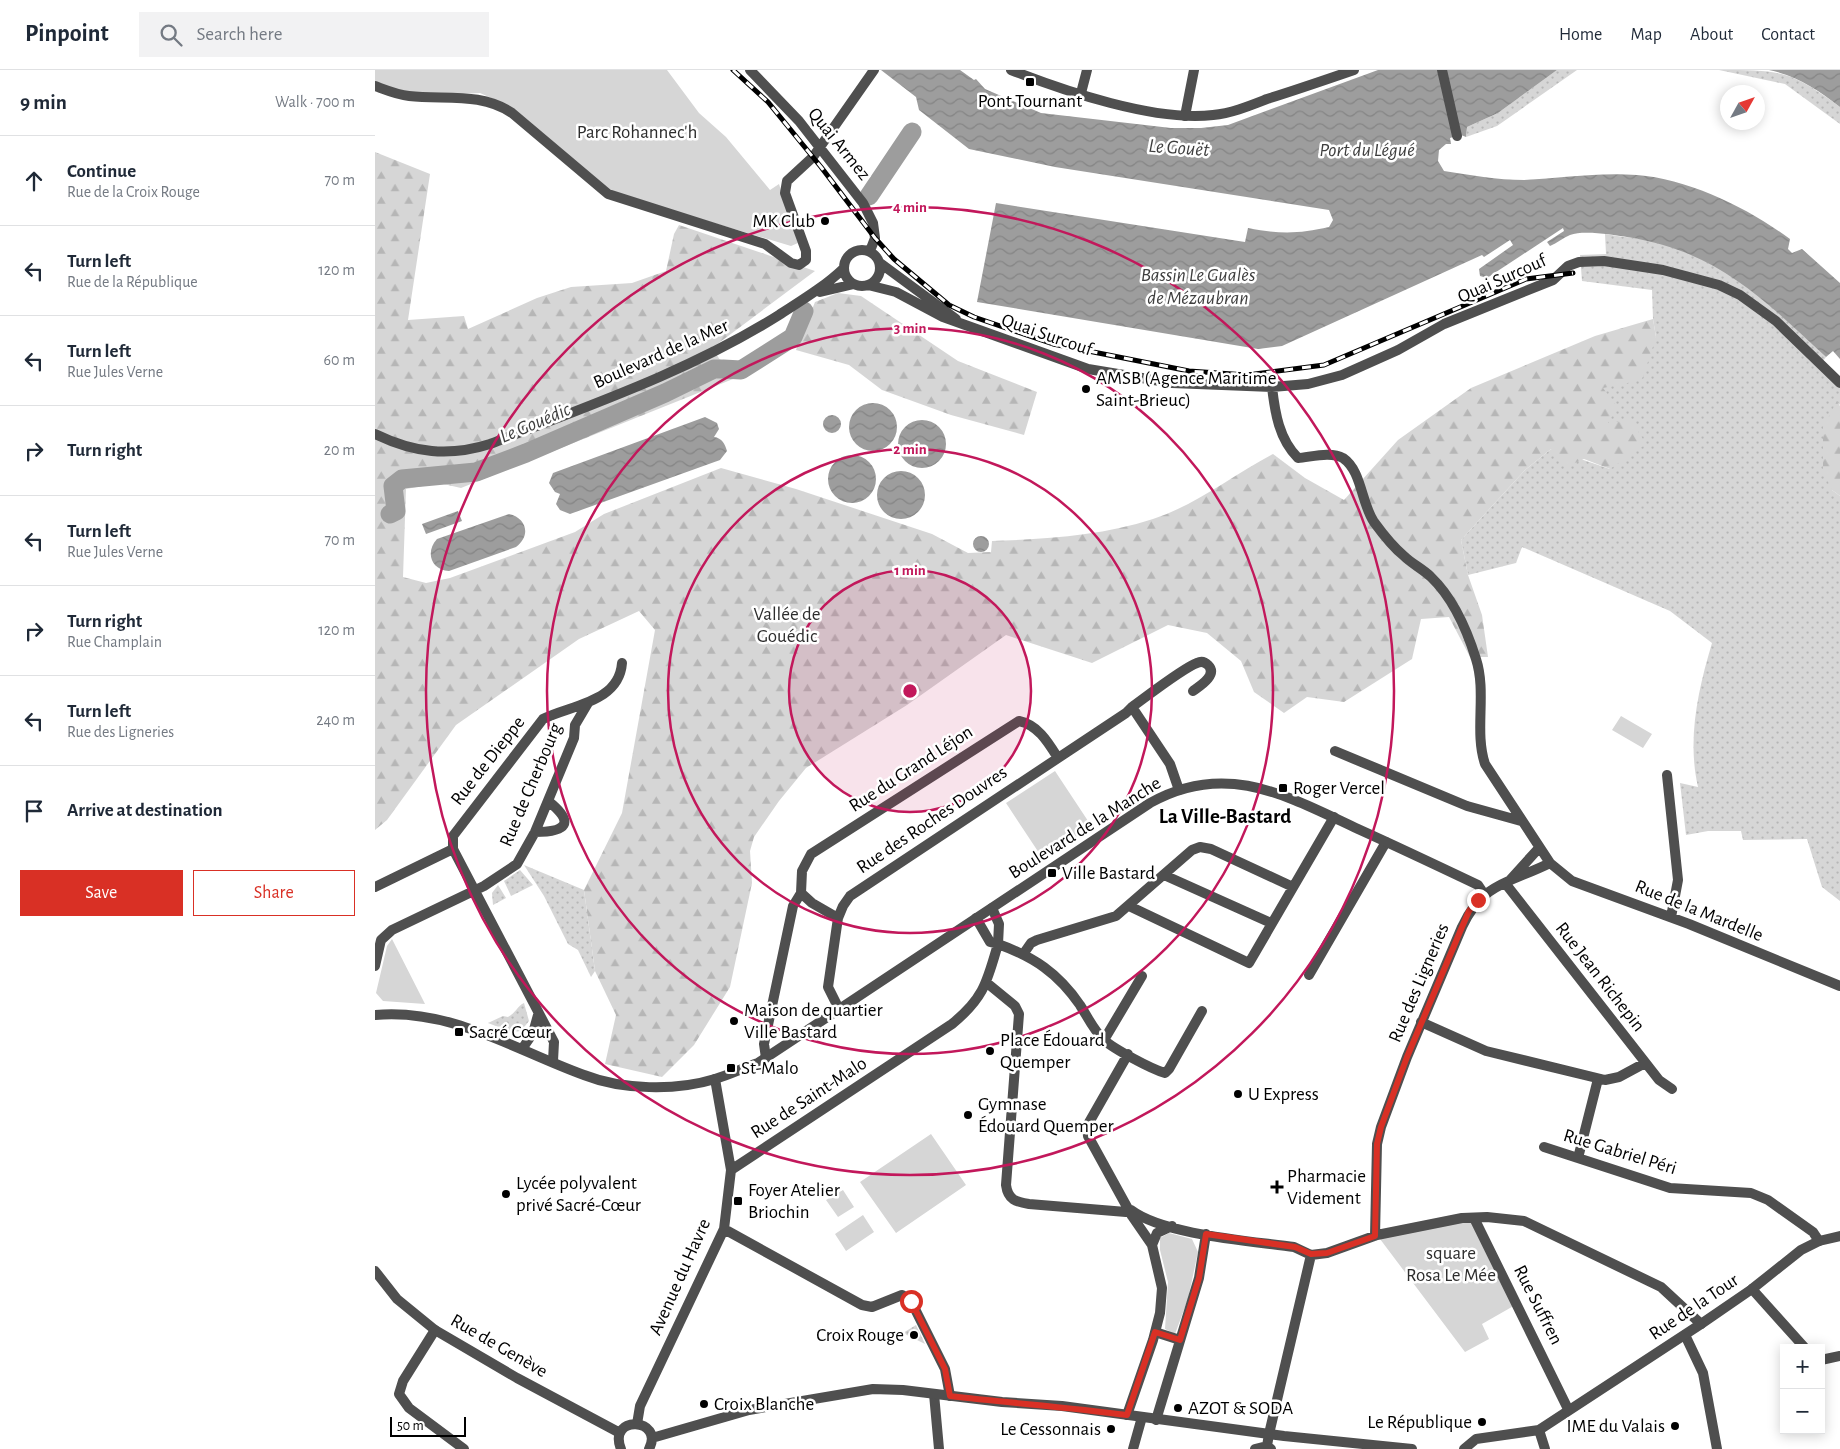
<!DOCTYPE html>
<meta charset="utf-8">
<style>
body{margin:0;font-family:"Alegreya Sans",sans-serif;background:#f2f2f3;color:#1f2937}
.controls{position:absolute;right:15px;bottom:15px;display:grid;overflow:hidden;border-radius:0px;box-shadow:0 2px 12px #0003}
.controls button{width:45px;height:45px;display:grid;place-items:center;padding:0;border:0;border-bottom:1px solid #e0e1e3;background:#fff;color:#1f2937;font:25px sans-serif}
.compass{position:absolute;left:1345px;top:15px;width:45px;height:45px;border-radius:50%;background:#fff;box-shadow:0 2px 12px #0003;rotate:50deg}
.scale{position:absolute;left:15px;bottom:12px;width:76px;box-sizing:border-box;padding-left:5px;border:2px solid #000;border-top:0;font-size:14px;line-height:18px;white-space:nowrap;color:#000;-webkit-text-stroke:4px #fff;paint-order:stroke}
.stop{position:absolute;width:15px;height:15px;margin:-11px;border:4px solid #d93025;border-radius:50%;background:#fff}
.stop.end{background:#d93025;border-color:#fff;box-shadow:0 1px 5px #0008}
.list{margin:0;padding:0;list-style:none}
h2{display:flex;justify-content:space-between;align-items:center;height:65px;margin:0;padding:0 20px;font-size:21px}
h2 small{font-size:16px;font-weight:400;color:#747a83}
.list li{display:grid;grid-template-columns:32px 1fr auto;gap:15px;align-items:center;box-sizing:border-box;height:90px;padding:0 20px;border-top:1px solid #e0e1e3}
.list b{display:block;font-size:19px;white-space:nowrap}
.list p{margin:0;font-size:16px;white-space:nowrap;color:#747a83}
.list em{font-size:16px;font-style:normal;color:#747a83}
.actions{display:flex;gap:10px;padding:15px 20px}
.actions a{flex:1;padding:11px 0;border:1px solid #d93025;border-radius:0px;text-align:center;font-size:18px;color:#d93025}
.actions .main{background:#d93025;color:#fff}
.icon{flex:none;width:28px;height:28px;fill:none;stroke:currentColor;stroke-width:2;stroke-linecap:round;stroke-linejoin:round}
.map{position:relative;flex:none;width:1465px;height:1379px;overflow:hidden}
header{display:flex;align-items:center;gap:30px;box-sizing:border-box;height:70px;padding:0 25px;background:#fff;border-bottom:1px solid #e0e1e3}
header strong{font-size:24px}
nav{display:flex;gap:28px;margin-inline-start:auto;font-size:18px}
.search{width:350px;height:45px;background:#f2f2f3;display:flex;align-items:center;gap:12px;box-sizing:border-box;padding:0 18px;border-radius:0px;color:#747a83;font-size:19px}
main{display:flex}
aside{flex:1;background:#fff}
.map>svg:first-child{display:block}
.grass{fill:url(#grass-dots)}
.forest{fill:url(#forest-firs)}
.green{fill:#d6d6d6}
.water{fill:url(#water-waves)}
.lines{fill:none;stroke-linecap:round;stroke-linejoin:round}
.river{stroke:#9d9d9d;stroke-width:19}
.minor{stroke:#4f4f4f;stroke-width:10}
.tertiary{stroke:#4f4f4f;stroke-width:10}
.rail-casing{stroke:#000;stroke-width:5}
.rail{stroke:#fff;stroke-width:3;stroke-dasharray:9;stroke-linecap:butt}
.route{stroke:#d93025;stroke-width:6}
.ring{fill:none;stroke:#c2185b;stroke-width:2.5}
.poi-dot{fill:#000;stroke:#fff;stroke-width:2}
.labels{text-anchor:middle;dominant-baseline:central;stroke-width:5;stroke-linejoin:round;paint-order:stroke}
.poi-label{font-size:19px;fill:#000;stroke:#fff;text-anchor:start}
.park-label{font-size:19px;fill:#2d2d2d;stroke:#fff}
.street-label{font-size:19px;fill:#000;stroke:#fff}
.water-label{font-size:20px;font-style:italic;fill:#3e3e3e;stroke:#fff}
.quarter-label{font-size:21px;font-weight:bold;fill:#000;stroke:#fff}
.centre{fill:#c2185b;stroke:#fff;stroke-width:2.5}
.ring-label{font-size:15px;text-anchor:middle;font-weight:bold;fill:#c2185b;stroke:#fff;stroke-width:5;stroke-linejoin:round;paint-order:stroke}
</style>
<header>
<strong>Pinpoint</strong>
<div class="search"><svg class="icon" aria-label="search" viewBox="0 0 24 24"><circle cx="10" cy="10" r="6"/><path d="M15 15l6 6"/></svg>Search here</div>
<nav><a>Home</a><a>Map</a><a>About</a><a>Contact</a></nav>
</header>
<main>
<aside>
<h2>9 min<small>Walk · 700 m</small></h2>
<ul class="list">
<li><svg class="icon" aria-label="ahead" viewBox="0 0 24 24"><path d="M12 20V5M6 11l6-6 6 6"/></svg><div><b>Continue</b><p>Rue de la Croix Rouge</p></div><em>70 m</em></li>
<li><svg class="icon" aria-label="left" viewBox="0 0 24 24"><path d="M17 20v-9H6M10 6l-5 5 5 5"/></svg><div><b>Turn left</b><p>Rue de la République</p></div><em>120 m</em></li>
<li><svg class="icon" aria-label="left" viewBox="0 0 24 24"><path d="M17 20v-9H6M10 6l-5 5 5 5"/></svg><div><b>Turn left</b><p>Rue Jules Verne</p></div><em>60 m</em></li>
<li><svg class="icon" aria-label="right" viewBox="0 0 24 24"><path d="M7 20v-9h11M14 6l5 5-5 5"/></svg><div><b>Turn right</b></div><em>20 m</em></li>
<li><svg class="icon" aria-label="left" viewBox="0 0 24 24"><path d="M17 20v-9H6M10 6l-5 5 5 5"/></svg><div><b>Turn left</b><p>Rue Jules Verne</p></div><em>70 m</em></li>
<li><svg class="icon" aria-label="right" viewBox="0 0 24 24"><path d="M7 20v-9h11M14 6l5 5-5 5"/></svg><div><b>Turn right</b><p>Rue Champlain</p></div><em>120 m</em></li>
<li><svg class="icon" aria-label="left" viewBox="0 0 24 24"><path d="M17 20v-9H6M10 6l-5 5 5 5"/></svg><div><b>Turn left</b><p>Rue des Ligneries</p></div><em>240 m</em></li>
<li><svg class="icon" aria-label="arrive" viewBox="0 0 24 24"><path d="M6 21V4h12l-3 4 3 4H6"/></svg><div><b>Arrive at destination</b></div></li>
</ul>
<div class="actions"><a class="main">Save</a><a>Share</a></div>
</aside>
<div class="map">
<svg width="1465" height="1379" viewBox="0 0 1465 1379">
<defs>
<pattern id="grass-dots" width="8" height="8" patternUnits="userSpaceOnUse" patternTransform="scale(1.25)"><rect width="8" height="8" fill="#d6d6d6"/><path d="M2 2h.1M6 6h.1" fill="none" stroke="#b6b6b6" stroke-width="1.8" stroke-linecap="round"/></pattern>
<pattern id="forest-firs" width="22" height="20" patternUnits="userSpaceOnUse" patternTransform="scale(1.25)"><rect width="22" height="20" fill="#d6d6d6"/><path d="M5 1l3.5 6h-7zM16 11l3.5 6h-7z" fill="#b6b6b6"/></pattern>
<pattern id="water-waves" width="16" height="10" patternUnits="userSpaceOnUse" patternTransform="scale(1.25)"><rect width="16" height="10" fill="#9d9d9d"/><path d="M0 5q4-4 8 0t8 0" fill="none" stroke="#858585"/></pattern>
</defs>
<rect width="100%" height="100%" fill="#fff"/>
<!-- grass -->
<path class="grass" d="M1182 0H1202L1122 56 1091 67 1092 57 1123 43Z
M1344 0C1405 0 1415 0 1465 37V54L1410 14Z
M1230 164C1246 167 1263 168 1279 171 1350 187 1400 239 1451 287L1445 295 1465 317V335L1462 332 1457 420 1465 426V831L1447 817 1432 769 1368 770 1366 761H1333L1311 765 1305 713 1323 717C1312 669 1323 620 1337 573L1295 541 1147 477 1141 493 1093 505 1086 470 1150 400 1176 379 1235 399 1228 318 1281 267 1278 249 1277 220 1207 211 1205 185 1231 184Z
M149 795 209 820 220 901 216 907 203 880 193 874 169 826Z
M145 800 158 815 136 826 129 811Z
M123 815 131 828 118 835 117 823Z
M149 933 154 951 146 961 136 962 113 953 128 946 133 947C141 943 142 936 149 933Z
M541 1255 550 1274 528 1263Z"/>
<!-- forest -->
<path class="forest" d="M0 82 55 104 33 250 89 246 93 259 162 228 196 217 257 213 291 201 299 164 304 155 440 201 337 278 358 309 86 418 64 413 31 419 28 507 51 513 75 508 200 462 229 444 346 398 421 419 557 464 593 483 616 482 617 471C671 469 726 466 778 449 821 435 858 405 898 384L930 408 969 430 1023 370 1096 318 1220 266 1278 249 1281 267 1267 310 1228 318 1242 337 1233 353 1256 350 1271 374 1235 399 1209 389 1190 397 1176 379 1150 400 1086 470 1093 505 1107 545 1113 587H1095L1074 547 1046 549 1037 589 969 632 932 627 909 643 879 622 866 591 832 563 793 555 717 593 631 565 532 635 431 698 404 731 379 767 375 781 377 813 355 917 319 975 287 1007 230 994 241 945 220 901 209 820 247 743 280 560 264 541 204 569 81 655 12 750 0 760Z
M463 223 486 226 583 291 662 322 649 365 576 345 507 320 474 295 421 280 440 232Z
M1462 331 1465 336V426L1457 420 1448 401V357Z"/>
<!-- green -->
<path class="green" d="M0 0H292L324 43 351 67 395 120 404 114 423 173 416 176 236 122 132 35 105 23 66 25 29 22 0 12Z
M1246 646 1277 664 1268 678 1237 660Z
M680 701 717 757 668 789 631 733Z
M17 869 46 926 50 934 8 931 1 923 12 876Z
M556 1064 591 1115 521 1163 485 1112Z
M468 1120 479 1137 463 1147 451 1130Z
M488 1145 499 1162 471 1181 460 1164Z
M1099 1148 1142 1234 1107 1254 1114 1269 1090 1282 1002 1165Z
M794 1163 817 1169 823 1182 813 1229 800 1264 790 1259 793 1212 785 1180V1168Z"/>
<!-- water -->
<path class="water" d="M506 0H585L599 10 601 9 610 19 666 43 796 58H826L853 55 1003 0H1063L1078 67 1075 68 1076 74H1071L1064 80 1063 91 1069 101C1094 105 1123 110 1149 110 1187 108 1224 102 1262 105 1314 109 1373 138 1415 169L1413 179 1417 183 1427 179 1465 213V289L1458 281 1451 287C1387 228 1342 181 1252 167 1238 165 1209 160 1195 165 1188 168 1182 173 1175 176L1172 172 1189 161 1188 158 1112 208 1105 206 1104 199 1138 175 1135 170 1109 187 1107 185 907 276 883 279 602 232 621 133 870 172 873 158C903 164 924 164 954 157L958 150 954 140 680 97 594 79 544 40 541 27Z
M1071 0H1182L1123 43 1092 57 1091 67 1086 65Z
M1394 0H1465V37C1442 19 1422 6 1394 0Z
M474 357a24 24 0 1 1 48 0a24 24 0 1 1-48 0Z
M448 354a9 9 0 1 1 18 0a9 9 0 1 1-18 0Z
M330 347 342 353 344 359 339 367C347 368 350 374 352 381L345 390 195 444 185 440 181 434 185 424 180 422 174 413 178 403Z
M523 374a24 24 0 1 1 48 0a24 24 0 1 1-48 0Z
M453 409a24 24 0 1 1 48 0a24 24 0 1 1-48 0Z
M502 425a24 24 0 1 1 48 0a24 24 0 1 1-48 0Z
M83 441 87 451 51 464 47 454Z
M134 444C152 448 156 466 141 477L74 501C56 500 50 482 62 469Z
M598 474a8 8 0 1 1 16 0a8 8 0 1 1-16 0Z"/>
<g class="lines">
<!-- river -->
<path class="river" d="M494 126 537 62
M348 299 366 300 418 267 429 241
M15 444 21 441 18 416 27 409 101 402 151 383 290 323 339 299H345"/>
<!-- minor -->
<path class="minor" d="M375 0 424 51 488 133 498 153 500 168 495 181
M1067 0 1082 66
M0 16C11 20 23 25 34 26 70 30 106 22 137 43L233 124 390 174 416 193 424 195 431 190V181L410 123 412 111 438 87 499 0
M706 23 712 0
M810 46 819 0
M469 198a18 18 0 1 1 36 0a18 18 0 1 1-36 0Z
M505 193 581 249
M493 215 521 222 568 247 713 299 797 313 897 317 933 314 967 305 1023 280 1069 254 1178 210 1193 196 1204 192 1229 191 1288 200 1344 215 1365 225 1401 251 1465 313
M445 222 479 214
M897 317C900 343 904 369 923 388 936 387 956 381 968 388 987 401 986 433 999 452 1007 463 1018 477 1029 486 1037 494 1048 499 1056 507 1078 528 1092 560 1101 589 1112 623 1099 661 1110 694L1175 793 1197 811 1314 854 1465 916
M0 364C39 383 74 387 115 374 213 336 315 301 404 245 427 230 449 217 469 198
M757 637 795 694 804 720
M960 681 1092 736 1146 751
M1292 705 1303 810 1296 847
M160 762C191 762 201 753 173 731
M789 805 896 853
M1135 810 1164 778
M1130 813 1284 1010 1297 1019
M0 817 78 779
M426 823 437 833 463 848
M754 836 874 893 959 747
M601 848 615 872 623 874 624 854 617 838
M649 883 656 873 662 870 741 846 817 780 825 777 836 779 918 817
M0 896 6 870 17 860 109 816 142 794 160 762 199 668 200 655 213 633
M934 905 1011 772
M612 913 640 936 644 944 631 1115C633 1130 641 1132 654 1134L751 1142 756 1140
M464 939 453 917 463 848 468 836 475 826 751 643 757 637C771 627 808 598 822 593 826 591 830 592 833 595 843 605 825 616 818 621
M1046 952 1111 981 1230 1010 1244 1007 1270 993
M729 970 767 906
M147 979 158 963 163 945
M753 984 712 1056 713 1066 757 1146 777 1175
M391 988 389 974 418 836 426 823 427 801 436 784 644 651C663 655 673 672 683 688
M178 991 179 972 78 779V766L168 649C195 635 244 633 247 593
M1169 1077 1295 1118 1376 1123 1393 1130 1438 1162 1444 1171
M1203 1088 1223 1009
M356 1100 577 954C609 928 612 912 623 874 659 887 683 903 705 935 712 946 719 961 729 970 739 979 776 999 790 1003L794 999 827 941
M756 1140C789 1165 877 1171 919 1177L936 1185 952 1183 1002 1165 1087 1148 1112 1147 1149 1151 1286 1217 1326 1254
M1099 1148 1193 1339
M349 1159 487 1235 497 1237 527 1225 536 1231 570 1299 575 1326
M1000 1166 1002 1074 1006 1057 1032 987 1087 857C1108 812 1135 813 1175 793
M1377 1219 1430 1278
M60 1260 28 1311 24 1324 34 1338 89 1379
M780 1262 805 1270
M1310 1265 1328 1303 1342 1379
M1446 1290 1465 1286
M559 1324 564 1379
M752 1345 778 1270 785 1243 787 1218 777 1175 782 1163 797 1156
M781 1350 824 1208 831 1164
M262 1354 265 1336 349 1159 356 1100 340 1009
M758 1379 767 1347
M880 1379 892 1376
M896 1379 892 1376 894 1364 936 1185"/>
<!-- tertiary -->
<path class="tertiary" d="M636 0C689 21 781 52 838 45 857 43 874 36 892 29 921 20 950 10 979 0
M0 945C76 938 140 980 209 1005 247 1020 301 1021 340 1009 354 1005 368 998 383 993L775 733C851 690 912 726 983 759 1023 777 1063 796 1103 815L1109 824
M0 1201 22 1229 60 1260 142 1308 245 1363
M1164 1360 1170 1379
M277 1368 374 1340 498 1319 528 1320 627 1332 687 1336 909 1366 1037 1379
M246 1379C232 1344 290 1348 274 1379
M1089 1379 1101 1369 1164 1360 1326 1254 1377 1219 1426 1180 1444 1171 1465 1166"/>
<defs>
<path id="rail" d="M358 0 393 32 446 97 500 168 519 189 574 235 599 247 678 274 814 301 872 305 949 295 1151 209 1198 203"/>
</defs>
<!-- rail casing -->
<use href="#rail" class="rail-casing"/>
<!-- rail -->
<use href="#rail" class="rail"/>
</g>
<g class="lines">
<!-- route -->
<path class="route" d="M536 1231 570 1299 575 1326C634 1333 693 1337 752 1345L780 1262 805 1270 824 1208 831 1164 920 1177 936 1184 952 1183 1000 1166 1002 1074 1006 1057 1032 987 1087 857 1094 841 1103 830"/>
</g>
<!-- distance rings -->
<circle cx="535" cy="621" r="121" fill="#c2185b" fill-opacity=".12"/>
<g class="ring">
<circle cx="535" cy="621" r="121"/>
<circle cx="535" cy="621" r="242"/>
<circle cx="535" cy="621" r="363"/>
<circle cx="535" cy="621" r="484"/>
</g>
<!-- markers -->
<g class="poi-dot">
<rect x="650" y="7" width="10" height="10" rx="2.5"/>
<circle cx="450" cy="151" r="5"/>
<circle cx="711" cy="319" r="5"/>
<rect x="903" y="713" width="10" height="10" rx="2.5"/>
<rect x="672" y="798" width="10" height="10" rx="2.5"/>
<circle cx="359" cy="951" r="5"/>
<rect x="79" y="957" width="10" height="10" rx="2.5"/>
<circle cx="615" cy="981" r="5"/>
<rect x="351" y="993" width="10" height="10" rx="2.5"/>
<circle cx="863" cy="1024" r="5"/>
<circle cx="593" cy="1045" r="5"/>
<path d="M899.5 1109.5h5v5h5v5h-5v5h-5v-5h-5v-5h5z"/>
<circle cx="131" cy="1124" r="5"/>
<rect x="358" y="1126" width="10" height="10" rx="2.5"/>
<circle cx="539" cy="1265" r="5"/>
<circle cx="329" cy="1334" r="5"/>
<circle cx="803" cy="1338" r="5"/>
<circle cx="1107" cy="1352" r="5"/>
<circle cx="1300" cy="1356" r="5"/>
<circle cx="736" cy="1359" r="5"/>
</g>
<g class="labels">
<!-- poi labels -->
<g class="poi-label">
<text x="655" y="31" text-anchor="middle">Pont Tournant</text>
<text x="440" y="151" text-anchor="end">MK Club</text>
<text x="721" y="308">AMSB (Agence Maritime<tspan x="721" dy="22">Saint-Brieuc)</tspan></text>
<text x="918" y="718">Roger Vercel</text>
<text x="687" y="803">Ville Bastard</text>
<text x="369" y="940">Maison de quartier<tspan x="369" dy="22">Ville Bastard</tspan></text>
<text x="94" y="962">Sacré Cœur</text>
<text x="625" y="970">Place Édouard<tspan x="625" dy="22">Quemper</tspan></text>
<text x="366" y="998">St-Malo</text>
<text x="873" y="1024">U Express</text>
<text x="603" y="1034">Gymnase<tspan x="603" dy="22">Édouard Quemper</tspan></text>
<text x="912" y="1106">Pharmacie<tspan x="912" dy="22">Videment</tspan></text>
<text x="141" y="1113">Lycée polyvalent<tspan x="141" dy="22">privé Sacré-Cœur</tspan></text>
<text x="373" y="1120">Foyer Atelier<tspan x="373" dy="22">Briochin</tspan></text>
<text x="529" y="1265" text-anchor="end">Croix Rouge</text>
<text x="339" y="1334">Croix Blanche</text>
<text x="813" y="1338">AZOT &amp; SODA</text>
<text x="1097" y="1352" text-anchor="end">Le République</text>
<text x="1290" y="1356" text-anchor="end">IME du Valais</text>
<text x="726" y="1359" text-anchor="end">Le Cessonnais</text>
</g>
<!-- park labels -->
<g class="park-label">
<text x="262" y="62">Parc Rohannec'h</text>
<text x="412" y="544">Vallée de<tspan x="412" dy="22">Gouédic</tspan></text>
<text x="1076" y="1183">square<tspan x="1076" dy="22">Rosa Le Mée</tspan></text>
</g>
<!-- street labels -->
<g class="street-label">
<text transform="translate(464 74) rotate(51)">Quai Armez</text>
<text transform="translate(1127 209) rotate(-24)">Quai Surcouf</text>
<text transform="translate(672 265) rotate(19)">Quai Surcouf</text>
<text transform="translate(286 284) rotate(-24)">Boulevard de la Mer</text>
<text transform="translate(113 691) rotate(-52)">Rue de Dieppe</text>
<text transform="translate(536 699) rotate(-33)">Rue du Grand Léjon</text>
<text transform="translate(156 715) rotate(-67)">Rue de Cherbourg</text>
<text transform="translate(557 750) rotate(-34)">Rue des Roches Douvres</text>
<text transform="translate(710 758) rotate(-32)">Boulevard de la Manche</text>
<text transform="translate(1324 841) rotate(22)">Rue de la Mardelle</text>
<text transform="translate(1225 907) rotate(52)">Rue Jean Richepin</text>
<text transform="translate(1044 913) rotate(-67)">Rue des Ligneries</text>
<text transform="translate(434 1028) rotate(-33)">Rue de Saint-Malo</text>
<text transform="translate(1245 1082) rotate(17)">Rue Gabriel Péri</text>
<text transform="translate(305 1207) rotate(-66)">Avenue du Havre</text>
<text transform="translate(1163 1235) rotate(63)">Rue Suffren</text>
<text transform="translate(1319 1237) rotate(-34)">Rue de la Tour</text>
<text transform="translate(124 1276) rotate(30)">Rue de Genève</text>
</g>
<!-- water labels -->
<g class="water-label">
<text transform="translate(804 78) rotate(4)">Le Gouët</text>
<text x="992" y="80">Port du Légué</text>
<text x="823" y="205">Bassin Le Gualès<tspan x="823" dy="23">de Mézaubran</tspan></text>
<text transform="translate(160 353) rotate(-23)">Le Gouédic</text>
</g>
<!-- quarter labels -->
<g class="quarter-label">
<text x="850" y="746">La Ville-Bastard</text>
</g>
</g>
<circle cx="535" cy="621" r="8" class="centre"/>
<g class="ring-label">
<text x="535" y="142">4 min</text>
<text x="535" y="263">3 min</text>
<text x="535" y="384">2 min</text>
<text x="535" y="505">1 min</text>
</g>
</svg>
<div class="controls">
<button>+</button>
<button>−</button>
</div>
<svg class="compass" viewBox="-18 -18 36 36"><path d="M0-13l5 13h-10z" fill="#e53935"/><path d="M0 13l5-13h-10z" fill="#747a83"/></svg>
<div class="scale">50 m</div>
<div class="stop" style="left:536px;top:1231px"></div>
<div class="stop end" style="left:1103px;top:830px"></div>
</div>
</main>
